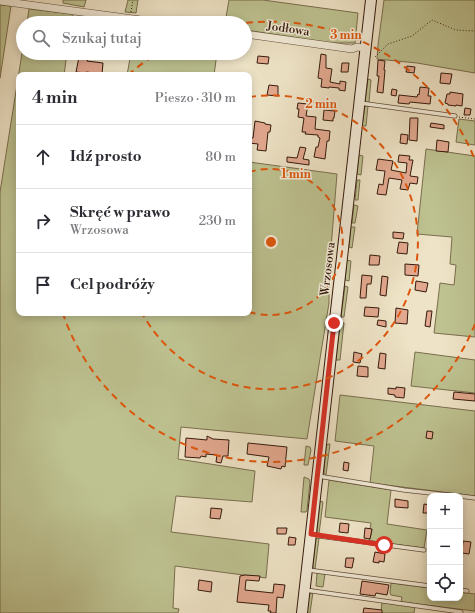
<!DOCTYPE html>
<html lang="pl">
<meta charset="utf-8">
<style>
body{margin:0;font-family:"Libre Bodoni",serif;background:#f2f2f3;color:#2b2b33}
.controls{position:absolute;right:12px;bottom:12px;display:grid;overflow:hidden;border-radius:8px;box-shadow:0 2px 10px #0003}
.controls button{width:36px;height:36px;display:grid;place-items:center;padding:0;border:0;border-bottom:1px solid #e1e1e2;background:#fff;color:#2b2b33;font:20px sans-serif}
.stop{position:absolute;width:12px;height:12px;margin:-9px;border:3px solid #d93025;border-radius:50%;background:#fff}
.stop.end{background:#d93025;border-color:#fff;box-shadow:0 1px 4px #0008}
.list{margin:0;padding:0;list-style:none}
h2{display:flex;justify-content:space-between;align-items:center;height:52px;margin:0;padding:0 16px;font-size:17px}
h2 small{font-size:13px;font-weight:400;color:#7c7c81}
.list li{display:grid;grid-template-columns:26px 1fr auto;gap:12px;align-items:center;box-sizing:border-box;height:64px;padding:0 16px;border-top:1px solid #e1e1e2}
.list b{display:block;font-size:15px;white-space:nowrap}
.list p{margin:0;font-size:13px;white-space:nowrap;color:#7c7c81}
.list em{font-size:13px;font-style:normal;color:#7c7c81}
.icon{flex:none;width:22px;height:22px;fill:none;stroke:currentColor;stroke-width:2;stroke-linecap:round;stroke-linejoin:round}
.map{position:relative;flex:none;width:475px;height:613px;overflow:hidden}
.search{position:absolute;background:#fff;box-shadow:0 2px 10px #0003;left:16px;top:16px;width:236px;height:44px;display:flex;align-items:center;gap:10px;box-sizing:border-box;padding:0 14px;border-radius:22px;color:#7c7c81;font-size:15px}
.panel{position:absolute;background:#fff;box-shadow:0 2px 10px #0003;left:16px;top:72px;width:236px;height:244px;border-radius:8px}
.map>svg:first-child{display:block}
.green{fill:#bec291;stroke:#796e4e}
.building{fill:#e3a990;stroke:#34190c}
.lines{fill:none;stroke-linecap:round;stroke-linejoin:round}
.service-casing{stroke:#624c3a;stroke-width:5}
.minor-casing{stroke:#624c3a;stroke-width:8}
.secondary-casing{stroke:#34190c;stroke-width:12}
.path{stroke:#34190c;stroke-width:1;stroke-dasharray:1 2;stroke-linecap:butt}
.service{stroke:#f4edda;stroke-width:3.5}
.minor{stroke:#f4edda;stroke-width:7}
.secondary{stroke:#f4edda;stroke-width:10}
.route{stroke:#d93025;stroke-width:5}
.ring{fill:none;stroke:#df560c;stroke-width:2;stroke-dasharray:7 5}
.labels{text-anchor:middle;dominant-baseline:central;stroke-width:3;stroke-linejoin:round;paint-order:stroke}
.street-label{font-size:12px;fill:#34190c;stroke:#f4edda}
.centre{fill:#df560c;stroke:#f4edda;stroke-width:2}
.ring-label{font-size:12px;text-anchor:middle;font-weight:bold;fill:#df560c;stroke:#f4edda;stroke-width:3;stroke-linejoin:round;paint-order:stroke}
</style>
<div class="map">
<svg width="475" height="613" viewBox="0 0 475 613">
<rect width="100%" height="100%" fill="#eee3c6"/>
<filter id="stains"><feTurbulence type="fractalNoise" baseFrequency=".005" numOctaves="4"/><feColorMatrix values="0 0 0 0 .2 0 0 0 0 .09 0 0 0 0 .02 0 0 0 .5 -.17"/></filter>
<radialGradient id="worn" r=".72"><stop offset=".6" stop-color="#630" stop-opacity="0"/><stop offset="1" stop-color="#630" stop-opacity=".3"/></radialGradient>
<!-- green -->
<path class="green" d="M63 0H86L84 7 63 3Z
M128 0H138L136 13 125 12Z
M229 0H263L358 13 355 43H330L246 30 245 23H225Z
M384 0H475V73L417 63 377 59 378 45Z
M0 5 11 6 0 78Z
M29 9 73 14 72 23H27Z
M23 47V53H67L64 75H19V313H249V162L337 174 329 273V303L307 439 181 427 178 459 255 471 252 502 176 496 171 532 269 544 266 578 175 566 173 608 179 609 178 613H0V192Z
M131 53H217L214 75H127Z
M368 79 371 80 369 102H365Z
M365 106H368L366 126H362Z
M459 119 475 121V145L456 142Z
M426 149 475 156V337L434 333 440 283 454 285 456 265 450 264 452 237 417 234Z
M359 155 363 156 361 175 357 174Z
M357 180H360L358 200H355Z
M354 205 358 206 355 223H352Z
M351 227H355L352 248 349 247Z
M347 260 351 261 349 281 345 280Z
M345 286 348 287 344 317H341Z
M340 322 344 323 340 360H336Z
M415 352 475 360V393L411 386Z
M340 395 475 411V496L370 483 374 446 335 441Z
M328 444H330L326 475 324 473 326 446Z
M306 446 310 447 311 450 308 465H304Z
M304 477 309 479 310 482 307 510 306 512H301Z
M329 480 391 490 387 524 427 530 424 548 369 541V539H370L372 530 370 529 371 523 325 517Z
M320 501 323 502 319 534H318L317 531Z
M317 538H319L315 569 313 568V566L316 539Z
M317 573 325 574 323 587 316 586Z
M391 583 430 588V598H460V592L475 594V611L401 602 402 597 391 595 390 593Z
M313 592 310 613H307L309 595Z
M382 602 415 606 414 613H381Z"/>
<!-- building -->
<path class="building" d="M110 53H124L123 58 109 56Z
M321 54 326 55V68L332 69 330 82 340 84V81L346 82 345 91 339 90V88L329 87V88L321 87 322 79 318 78Z
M258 56 269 57 268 64 257 63Z
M79 57 88 58 87 61 103 63 102 74 86 72 85 73 76 72Z
M378 60 385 61 384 70H385L383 93 377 92 379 76H377Z
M342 63H349L348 72H341Z
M407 66 415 67 414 73 406 72Z
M441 73 452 74 450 84 440 83Z
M269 85 278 86V96L267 95Z
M420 87 429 88 428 96H431L430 104 410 102 409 104 398 103 399 95 417 97 418 94 419 95Z
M392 89 397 90 396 96 391 95Z
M450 92 463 94 462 106 456 105V106L448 105V104L445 103 447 94H450Z
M298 103 308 104 306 116 316 117 315 129 330 131 329 141H327L325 159 314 157 316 147H318L320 138 318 137V135L305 134 306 132H302L304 118 298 117 299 109H297Z
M465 108 471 109 470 115H464Z
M324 110 335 111 334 118H333V121L323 120Z
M410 118H418L417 141 409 140Z
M255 121 265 123V124L271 125 270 132H268L266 151 257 150 258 144 249 143V137L253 138Z
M431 123 444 125V129L430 127Z
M401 134 408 135 407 144 400 143Z
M437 140 449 142 448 152 436 151Z
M300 147 306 148 303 159 309 160V165L287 162V157L297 158Z
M399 155 410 156 409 160H413L410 176 418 177 417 184 410 183 408 190 400 189 402 180 389 178 386 195 377 194 379 184 383 185 385 171 376 170 378 159 393 161 391 170 406 173 407 163 398 162Z
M393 232 404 233 403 239 393 238Z
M399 242 408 243 407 254 397 253Z
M370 255 380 256 379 265H369Z
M405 264 419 265 418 276 405 275Z
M362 275 372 276 371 284H367L366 298H360Z
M382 276 388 277 386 296 380 295Z
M416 281 428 283 426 292 415 290Z
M365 307 379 308 378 317 364 316Z
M396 308 408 310 407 324 395 323Z
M427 311H432L430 327 425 326Z
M378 320 386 321V327L377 325Z
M354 352 362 354 360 363 353 362Z
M380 353 386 354 385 369 378 368Z
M358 366 368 367V377L357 376Z
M396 387 405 388 404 398 395 397V395L388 394V388L396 389Z
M454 392 475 394V401L453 399Z
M427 431 433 432 432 439 426 438Z
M207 436 213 439 229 440 228 456H223L221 463 216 462 217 455 206 454V457L201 456 200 458 185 457 186 438 207 440Z
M248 443 287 447 285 467 282 466 281 469 267 466 269 457 247 454Z
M344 462 349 463 348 471 343 470Z
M395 499 408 501V508L395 507Z
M424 504 430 505V513H423Z
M211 508 222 509 220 519 210 518Z
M340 523 349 524 348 533 339 532Z
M277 528H287L286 534H277Z
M365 528 372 529 370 539 364 538Z
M289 537 296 538 295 545H288Z
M463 541 471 542 469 554 462 553Z
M375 552 385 554 384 562 379 561V563L373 562Z
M346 558H354L352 568 345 567Z
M245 575 260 576 259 581 246 580 245 590 273 593 274 584 285 585 283 598 277 597 276 613H270L271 611H268L269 605 237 602 240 576Z
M199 580 212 582 211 592 198 590Z
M362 581 389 585 387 595 376 593 375 596 360 594Z
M364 608 382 610V613H363Z"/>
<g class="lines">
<defs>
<path id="service" d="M360 103 455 116
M318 476 404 490 457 496
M460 496 475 498
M312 535 424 550
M308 570 430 586
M305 590 461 612
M460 590 467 591"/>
<path id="minor" d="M0 1 163 23
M245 34 352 49 357 47 366 48"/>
<path id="secondary" d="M302 613 371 0"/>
</defs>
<!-- service casing -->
<use href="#service" class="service-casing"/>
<!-- minor casing -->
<use href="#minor" class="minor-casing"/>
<!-- secondary casing -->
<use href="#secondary" class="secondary-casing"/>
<!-- path -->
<path class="path" d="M131 12 133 0
M375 57 388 44 412 36 432 20 456 30 475 31
M459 117 475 119"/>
<!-- service -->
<use href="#service" class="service"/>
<!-- minor -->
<use href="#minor" class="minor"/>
<!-- secondary -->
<use href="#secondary" class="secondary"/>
</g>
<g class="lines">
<!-- route -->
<path class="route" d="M334 323 311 534 384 545"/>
</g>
<!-- distance rings -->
<g class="ring">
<path d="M249 172A73 73 0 1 1 249 312"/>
<path d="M249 97A147 147 0 1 1 142 313"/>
<path d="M475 324A220 220 0 0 1 63 314M128 75A220 220 0 0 1 158 53M246 23A220 220 0 0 1 475 160"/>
</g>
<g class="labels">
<!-- street labels -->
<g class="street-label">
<text transform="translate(288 29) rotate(8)">Jodłowa</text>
<text transform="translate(328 269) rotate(-83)">Wrzosowa</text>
</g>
</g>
<circle cx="271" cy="242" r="6" class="centre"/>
<g class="ring-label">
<text x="346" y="39">3 min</text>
<text x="321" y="108">2 min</text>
<text x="296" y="178">1 min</text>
</g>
<rect width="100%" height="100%" filter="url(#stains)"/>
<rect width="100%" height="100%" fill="url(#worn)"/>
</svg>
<div class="controls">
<button>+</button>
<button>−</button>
<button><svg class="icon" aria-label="locate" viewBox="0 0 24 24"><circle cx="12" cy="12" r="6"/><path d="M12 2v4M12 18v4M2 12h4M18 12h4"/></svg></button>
</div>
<div class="stop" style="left:384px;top:545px"></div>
<div class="stop end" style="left:334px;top:323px"></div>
<div class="search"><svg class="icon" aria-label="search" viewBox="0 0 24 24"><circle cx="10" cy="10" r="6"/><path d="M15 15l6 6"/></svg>Szukaj tutaj</div>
<section class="panel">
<h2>4 min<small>Pieszo · 310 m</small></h2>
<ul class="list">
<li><svg class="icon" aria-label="ahead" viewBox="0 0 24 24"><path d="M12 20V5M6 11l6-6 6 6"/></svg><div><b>Idź prosto</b></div><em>80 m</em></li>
<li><svg class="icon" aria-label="right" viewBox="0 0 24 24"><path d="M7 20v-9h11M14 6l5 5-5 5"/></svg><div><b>Skręć w prawo</b><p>Wrzosowa</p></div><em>230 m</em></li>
<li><svg class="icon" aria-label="arrive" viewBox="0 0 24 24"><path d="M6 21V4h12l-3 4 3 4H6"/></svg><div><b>Cel podróży</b></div></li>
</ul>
</section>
</div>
